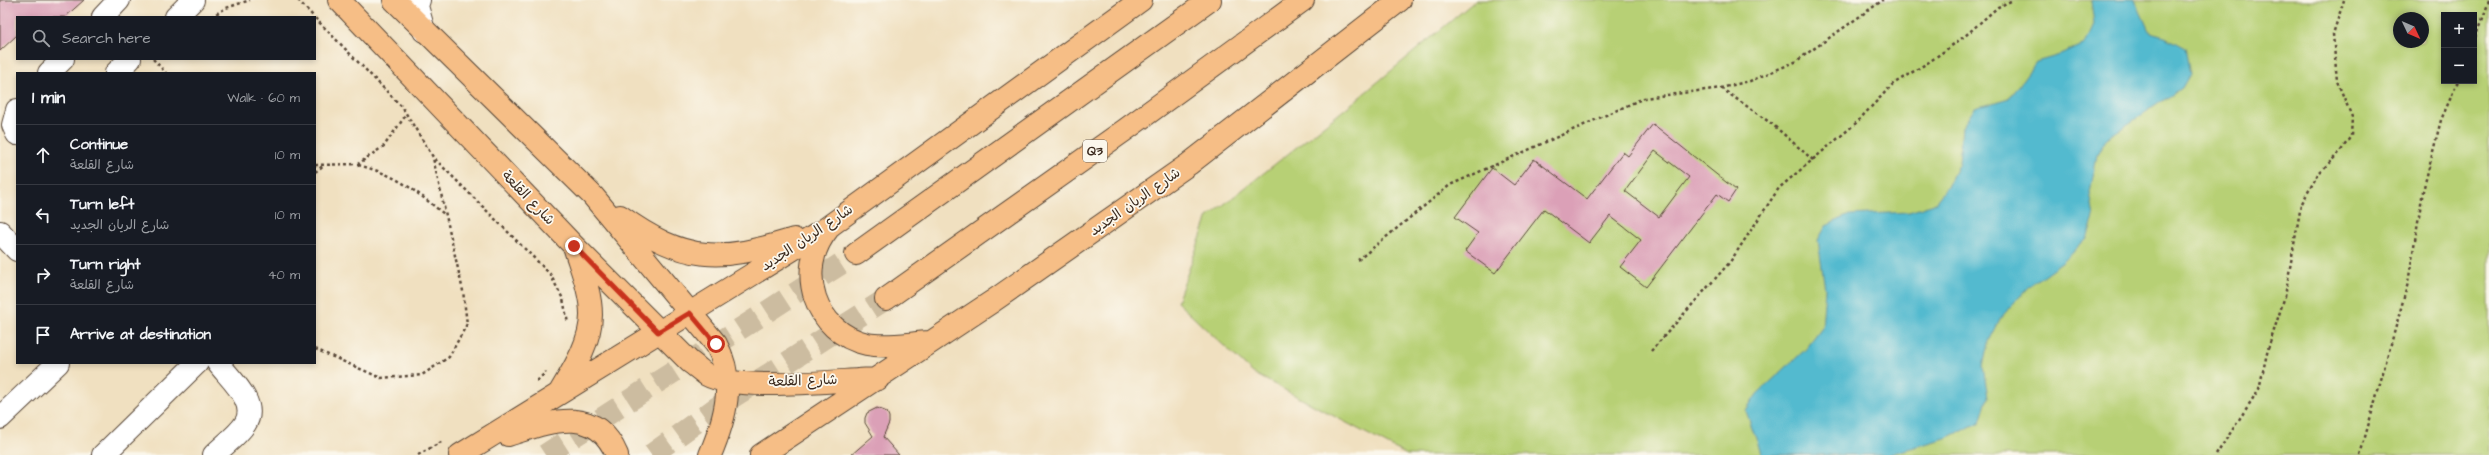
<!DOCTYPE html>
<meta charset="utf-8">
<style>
body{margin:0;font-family:"Architects Daughter","Playpen Sans Arabic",sans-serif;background:#242831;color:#f1f3f6}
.controls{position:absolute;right:12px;top:12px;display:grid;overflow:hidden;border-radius:0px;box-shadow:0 2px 6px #0003}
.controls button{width:36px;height:36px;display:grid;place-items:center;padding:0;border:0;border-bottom:1px solid #363941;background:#171b24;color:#f1f3f6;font:20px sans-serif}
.compass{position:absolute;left:2393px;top:12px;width:36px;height:36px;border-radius:50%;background:#171b24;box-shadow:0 2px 6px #0003;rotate:134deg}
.stop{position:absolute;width:12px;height:12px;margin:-9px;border:3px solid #c8321e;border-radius:50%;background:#fff}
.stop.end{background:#c8321e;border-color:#fff;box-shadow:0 1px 4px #0008}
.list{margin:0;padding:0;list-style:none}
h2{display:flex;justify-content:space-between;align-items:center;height:52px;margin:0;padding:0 16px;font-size:17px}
h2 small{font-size:13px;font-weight:400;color:#9ea1a6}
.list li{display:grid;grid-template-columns:26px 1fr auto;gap:12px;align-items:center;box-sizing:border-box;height:60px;padding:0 16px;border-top:1px solid #363941}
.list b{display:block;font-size:15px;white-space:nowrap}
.list p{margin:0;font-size:13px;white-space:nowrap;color:#9ea1a6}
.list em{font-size:13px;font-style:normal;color:#9ea1a6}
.icon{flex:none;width:22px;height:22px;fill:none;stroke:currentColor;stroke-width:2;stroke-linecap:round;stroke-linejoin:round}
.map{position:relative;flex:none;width:2489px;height:455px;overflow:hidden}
.search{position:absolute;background:#171b24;box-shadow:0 2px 6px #0003;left:16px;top:16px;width:300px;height:44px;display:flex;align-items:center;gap:10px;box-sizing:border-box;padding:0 14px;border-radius:0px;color:#9ea1a6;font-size:15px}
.panel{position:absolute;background:#171b24;box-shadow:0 2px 6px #0003;left:16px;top:72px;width:300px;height:292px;border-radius:0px}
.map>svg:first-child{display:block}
.green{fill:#b7d075;stroke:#797d4a;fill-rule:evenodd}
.water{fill:#52bacf;stroke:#467276}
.building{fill:#dba0b7;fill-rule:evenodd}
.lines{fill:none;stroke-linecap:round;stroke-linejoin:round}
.highway-tunnel{stroke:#ccbca0;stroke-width:22;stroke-dasharray:22 11;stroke-linecap:butt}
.minor-casing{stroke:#564536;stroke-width:24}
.major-casing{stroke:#564536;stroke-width:24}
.highway-casing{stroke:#564536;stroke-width:24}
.path{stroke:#564536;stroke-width:2.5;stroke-dasharray:3 3;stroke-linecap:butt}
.minor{stroke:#fff;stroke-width:22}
.major{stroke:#f6be86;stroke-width:22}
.highway{stroke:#f6be86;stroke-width:22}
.route{stroke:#c8321e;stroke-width:5}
.labels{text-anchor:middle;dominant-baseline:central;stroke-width:3.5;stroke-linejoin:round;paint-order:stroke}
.shield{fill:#fbf7ec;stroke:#75685c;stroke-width:1}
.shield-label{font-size:13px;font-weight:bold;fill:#3b2a1e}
.street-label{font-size:14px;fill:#3b2a1e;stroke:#fbf7ec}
</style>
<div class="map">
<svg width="2489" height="455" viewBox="0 0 2489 455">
<rect width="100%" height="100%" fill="#fbf7ec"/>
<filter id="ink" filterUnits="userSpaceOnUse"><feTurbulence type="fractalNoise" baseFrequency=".025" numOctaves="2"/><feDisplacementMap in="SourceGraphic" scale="8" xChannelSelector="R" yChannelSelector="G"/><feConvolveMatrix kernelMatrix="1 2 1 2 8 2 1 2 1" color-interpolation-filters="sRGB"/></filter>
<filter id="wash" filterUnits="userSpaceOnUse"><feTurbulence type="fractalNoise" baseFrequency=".012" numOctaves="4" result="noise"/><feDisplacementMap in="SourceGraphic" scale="16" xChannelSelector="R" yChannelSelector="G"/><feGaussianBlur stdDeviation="0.9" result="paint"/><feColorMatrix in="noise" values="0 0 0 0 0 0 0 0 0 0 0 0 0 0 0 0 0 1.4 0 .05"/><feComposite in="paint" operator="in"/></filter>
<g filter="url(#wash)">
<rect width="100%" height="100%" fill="#f0e0c0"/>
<!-- green -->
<path class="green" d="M1476 0H2489V455H1407L1253 373 1177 302 1208 217 1355 101ZM2444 15H2474V81H2444ZM2399 18H2423V42H2399Z"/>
<!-- water -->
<path class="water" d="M2091 0H2135L2150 33 2165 37 2185 48 2190 74 2182 88 2107 138 2097 155 2090 192 2094 218 2087 238 2063 261 2034 282 2003 314 1988 343 1983 367 1988 397 1980 422 1949 437 1887 455H1762L1746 411 1757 394 1806 349 1822 328 1825 289 1818 240 1826 226 1849 215 1909 212 1934 204 1947 187 1959 163 1962 127 1975 108 2010 98 2036 62 2060 55 2085 44 2094 24Z"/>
<g id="blocks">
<!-- building -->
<path class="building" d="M0 0H84L65 17H17V35L0 51Z
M1653 124 1736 190 1728 202 1717 194 1646 287 1620 267 1641 240 1610 216 1589 243 1544 209 1495 273 1465 251 1478 233 1455 217 1492 168 1514 185 1534 159 1587 199 1623 152 1628 156ZM1655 151 1689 177 1659 217 1625 191Z
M877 408 887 412 889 417V423L883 437 899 455H851L873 436 865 423V418L867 413Z"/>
</g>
</g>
<g filter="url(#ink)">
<use href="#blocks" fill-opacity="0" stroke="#564536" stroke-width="1"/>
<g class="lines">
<!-- highway-tunnel -->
<path class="highway-tunnel" d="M545 455 856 254
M651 455 716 408 886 299"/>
<defs>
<path id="minor" d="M419 0 417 6 424 31
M103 17 119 0
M176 17 193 0
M49 73 63 59
M116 73 130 59
M17 110 13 125 17 134
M0 232 17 250
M0 418 58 363
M103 455 197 363
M214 455C224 445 238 435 245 424 259 403 230 379 218 363"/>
<path id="major" d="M339 0 574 246 690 362C696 366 701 371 707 375 738 392 839 380 878 379
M394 0 593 196 716 344C736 381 726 417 710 455
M620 216C685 263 720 262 794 239
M828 229C794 270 815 333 867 344 886 348 910 343 929 342
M560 392C573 370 591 342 591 315 591 293 582 271 575 249
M508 435C549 422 595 403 617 455
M460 455 824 230 1141 0
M761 455 993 301 1189 164 1400 0"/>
<path id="highway" d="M856 254 1210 0
M886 299 1125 130 1303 0"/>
</defs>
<!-- minor casing -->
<use href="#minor" class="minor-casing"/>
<!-- major casing -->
<use href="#major" class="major-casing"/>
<!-- highway casing -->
<use href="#highway" class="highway-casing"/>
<!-- path -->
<path class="path" d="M298 0 314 17
M211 17 226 8 250 0
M315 18 402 107 433 157 550 274 563 299 568 323
M2474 43 2489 1
M153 59 166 73
M1721 88 1772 124 1813 160
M315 165 358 164 384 146 406 115
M358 165C397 175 413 189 444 214
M315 172 324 165
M1358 260 1450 185 1644 98 1721 88 1750 81 1795 62 1883 0
M315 349 381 378 422 375 449 357 467 324 463 291 433 158
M1651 351 1730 262 1779 188 1855 124 1893 84 1929 62 1965 36 1998 7 2013 0
M537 381 546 372
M418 455 443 441
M2216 455 2259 389 2268 349 2285 296 2301 205 2318 174 2340 152 2351 136 2352 117 2337 81 2333 34 2344 0
M2360 455 2408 283 2423 191 2441 120 2458 81"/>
<!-- minor -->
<use href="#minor" class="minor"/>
<!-- major -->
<use href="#major" class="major"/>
<!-- highway -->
<use href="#highway" class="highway"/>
</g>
</g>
<g class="lines" filter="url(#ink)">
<!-- route -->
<path class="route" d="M574 246 658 332 690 313 716 344"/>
</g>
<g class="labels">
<!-- shield labels -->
<rect class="shield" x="1083" y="140" width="24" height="22" rx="3"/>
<g class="shield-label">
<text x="1095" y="151">Q3</text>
</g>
<!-- street labels -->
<g class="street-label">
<text transform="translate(528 198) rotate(46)">شارع القلعة</text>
<text transform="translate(1135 202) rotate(-35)">شارع الريان الجديد</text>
<text transform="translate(807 238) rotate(-34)">شارع الريان الجديد</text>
<text transform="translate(803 381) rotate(-2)">شارع القلعة</text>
</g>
</g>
</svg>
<div class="controls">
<button>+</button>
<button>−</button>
</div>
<svg class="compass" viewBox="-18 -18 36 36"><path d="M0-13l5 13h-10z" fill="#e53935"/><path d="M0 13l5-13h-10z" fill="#9ea1a6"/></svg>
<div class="stop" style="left:716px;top:344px"></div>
<div class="stop end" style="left:574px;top:246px"></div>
<div class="search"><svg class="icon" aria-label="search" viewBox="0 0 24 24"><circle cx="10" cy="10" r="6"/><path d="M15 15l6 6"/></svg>Search here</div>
<section class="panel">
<h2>1 min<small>Walk · 60 m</small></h2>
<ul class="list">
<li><svg class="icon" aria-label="ahead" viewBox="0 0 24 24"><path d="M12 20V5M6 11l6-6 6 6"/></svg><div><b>Continue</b><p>شارع القلعة</p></div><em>10 m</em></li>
<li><svg class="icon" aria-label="left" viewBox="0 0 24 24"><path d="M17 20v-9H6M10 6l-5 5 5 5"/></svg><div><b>Turn left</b><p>شارع الريان الجديد</p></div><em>10 m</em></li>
<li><svg class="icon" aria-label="right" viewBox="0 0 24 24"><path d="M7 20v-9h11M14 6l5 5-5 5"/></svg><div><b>Turn right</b><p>شارع القلعة</p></div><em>40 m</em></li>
<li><svg class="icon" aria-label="arrive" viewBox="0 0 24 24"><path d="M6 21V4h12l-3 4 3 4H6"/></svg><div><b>Arrive at destination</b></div></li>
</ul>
</section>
</div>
